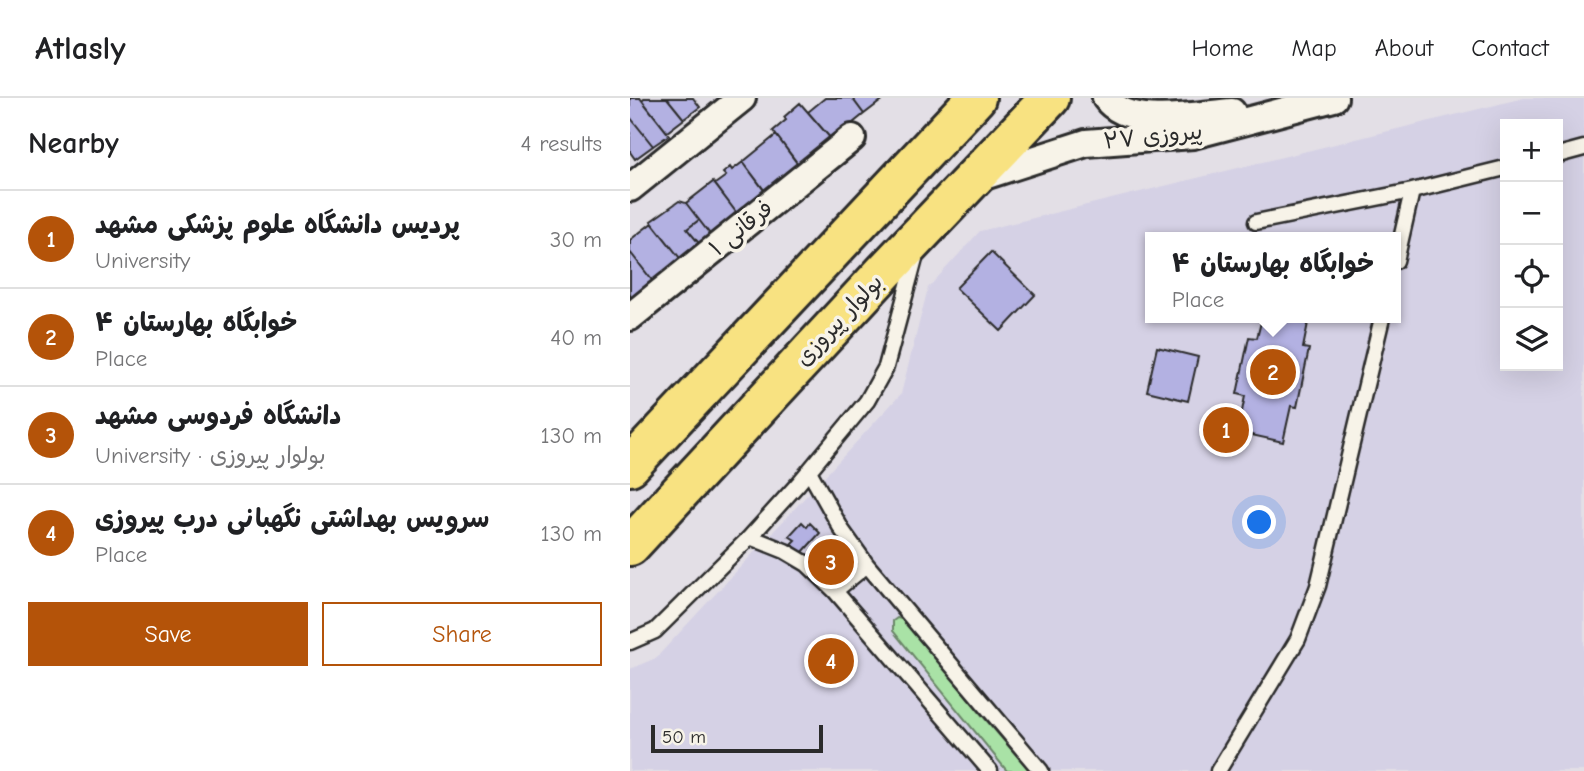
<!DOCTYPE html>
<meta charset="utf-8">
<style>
body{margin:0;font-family:"Comic Neue","Playpen Sans Arabic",sans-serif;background:#f6f6f6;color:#202124}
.controls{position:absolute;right:21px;top:21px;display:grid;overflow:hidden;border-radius:0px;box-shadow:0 7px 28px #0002}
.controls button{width:63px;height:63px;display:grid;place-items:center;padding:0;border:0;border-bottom:2px solid #e0e0e0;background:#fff;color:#202124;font:35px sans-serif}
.scale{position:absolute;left:21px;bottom:18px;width:172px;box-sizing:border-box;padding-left:7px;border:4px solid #2b2b2b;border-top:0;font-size:19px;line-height:24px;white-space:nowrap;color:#2b2b2b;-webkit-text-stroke:5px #f7f3e8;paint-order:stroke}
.you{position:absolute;left:630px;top:425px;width:24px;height:24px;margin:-18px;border:5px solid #fff;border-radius:50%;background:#1a73e8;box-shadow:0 0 0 10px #1a73e833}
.badge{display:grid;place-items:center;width:46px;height:46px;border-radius:50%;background:#b45309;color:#fff;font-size:23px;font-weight:700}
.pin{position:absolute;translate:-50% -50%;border:4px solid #fff;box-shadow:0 2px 7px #0006}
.popup{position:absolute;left:515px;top:134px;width:256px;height:91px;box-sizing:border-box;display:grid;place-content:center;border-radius:0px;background:#fff;filter:drop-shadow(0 2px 5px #0005);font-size:23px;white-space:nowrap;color:#757577}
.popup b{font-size:26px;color:#202124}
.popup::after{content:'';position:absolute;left:50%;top:100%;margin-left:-14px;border:14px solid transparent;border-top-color:#fff}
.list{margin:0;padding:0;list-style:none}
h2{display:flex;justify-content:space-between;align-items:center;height:91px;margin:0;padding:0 28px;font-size:30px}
h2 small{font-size:23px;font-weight:400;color:#757577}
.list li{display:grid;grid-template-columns:46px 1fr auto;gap:21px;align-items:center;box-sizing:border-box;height:98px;padding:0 28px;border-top:2px solid #e0e0e0}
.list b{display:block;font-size:26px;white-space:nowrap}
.list p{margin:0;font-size:23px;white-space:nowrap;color:#757577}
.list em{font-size:23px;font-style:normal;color:#757577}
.actions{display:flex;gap:14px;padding:21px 28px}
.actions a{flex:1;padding:16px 0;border:2px solid #b45309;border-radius:0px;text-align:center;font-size:24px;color:#b45309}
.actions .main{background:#b45309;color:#fff}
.icon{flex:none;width:38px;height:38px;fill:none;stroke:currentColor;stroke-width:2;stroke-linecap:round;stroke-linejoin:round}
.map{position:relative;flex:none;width:954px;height:673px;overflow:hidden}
header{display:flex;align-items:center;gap:42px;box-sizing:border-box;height:98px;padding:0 35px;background:#fff;border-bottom:2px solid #e0e0e0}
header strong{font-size:33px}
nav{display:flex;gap:38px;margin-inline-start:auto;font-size:24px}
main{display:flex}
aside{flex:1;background:#fff}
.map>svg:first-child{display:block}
.built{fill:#d5d1e5;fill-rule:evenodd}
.grass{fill:#a9e2a6;stroke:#6a8668;stroke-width:2}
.building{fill:#b3b1e2;stroke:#2b2b2b;stroke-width:2}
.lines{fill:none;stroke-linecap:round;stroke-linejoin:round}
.service-casing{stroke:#2b2b2b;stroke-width:19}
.minor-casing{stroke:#2b2b2b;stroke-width:32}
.primary-casing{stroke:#2b2b2b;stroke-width:44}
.service{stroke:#f7f3e8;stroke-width:14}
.minor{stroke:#f7f3e8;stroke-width:26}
.primary{stroke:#f8e281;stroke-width:38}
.labels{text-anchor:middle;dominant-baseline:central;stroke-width:7;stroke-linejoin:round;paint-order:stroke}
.street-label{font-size:23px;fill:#2b2b2b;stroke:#f7f3e8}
</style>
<header>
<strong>Atlasly</strong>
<nav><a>Home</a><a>Map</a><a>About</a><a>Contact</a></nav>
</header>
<main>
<aside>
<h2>Nearby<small>4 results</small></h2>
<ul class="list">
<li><span class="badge">1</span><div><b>پردیس دانشگاه علوم پزشکی مشهد</b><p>University</p></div><em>30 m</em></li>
<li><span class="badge">2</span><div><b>خوابگاه بهارستان ۴</b><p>Place</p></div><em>40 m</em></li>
<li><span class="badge">3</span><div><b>دانشگاه فردوسی مشهد</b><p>University · بولوار پیروزی</p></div><em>130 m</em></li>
<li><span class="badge">4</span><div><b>سرویس بهداشتی نگهبانی درب پیروزی</b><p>Place</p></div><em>130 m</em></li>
</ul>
<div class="actions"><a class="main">Save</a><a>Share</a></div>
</aside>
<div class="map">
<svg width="954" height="673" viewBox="0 0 954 673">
<rect width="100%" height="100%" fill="#e3dfe6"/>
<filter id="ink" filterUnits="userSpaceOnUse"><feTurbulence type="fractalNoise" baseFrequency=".0143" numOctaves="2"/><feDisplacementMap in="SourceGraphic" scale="14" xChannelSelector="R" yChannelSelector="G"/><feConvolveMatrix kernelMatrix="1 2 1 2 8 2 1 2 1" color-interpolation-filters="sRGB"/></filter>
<g filter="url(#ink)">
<!-- built -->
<path class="built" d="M894 0H954V673H0V571L26 560 271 296 298 190 350 133ZM875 26H928V268H875ZM520 139H766V220H520Z"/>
<!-- grass -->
<path class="grass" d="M267 520 276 522 351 616 400 673H377L263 533V523Z"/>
<!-- building -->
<path class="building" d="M0 0H10L39 37 23 48 0 19Z
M14 0H37L54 21 37 34 12 2Z
M37 0H63L70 9 54 21Z
M195 0H222L234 16 202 42 178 14Z
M222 0H255L234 16Z
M170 5 202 42 172 71 143 33 156 22 154 19Z
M0 19 23 48 5 61 0 54Z
M146 37 169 68 136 95 113 64Z
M113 64 138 97 109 118 85 86 96 78 93 75 100 69 102 72Z
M83 84 109 118 83 140 56 105Z
M49 103 56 105 69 122 57 131 72 149 53 164 21 123Z
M69 122 83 140 72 149 57 131Z
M22 125 53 164 25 186 0 154V142Z
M0 154 25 186 0 204Z
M361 154 405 197 371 233 326 190Z
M632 220H679L673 250 679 251 667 309 661 308 653 344 608 334 615 298 607 296 619 239 627 240Z
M527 249 568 259 558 303 517 293Z
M172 424 177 429 180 425 190 435 172 455 161 446 165 442 159 438Z
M200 553 211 563 202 572 192 562Z"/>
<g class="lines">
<defs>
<path id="service" d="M928 57 954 50
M626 124 782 93
M766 163 782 93 875 70
M179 373 212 432 237 467 411 673
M120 439 155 453 177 466 205 493 360 673
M205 493 237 467
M0 544 25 533 120 439 168 386 237 303 256 269 286 157
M588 673 668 541 688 488 752 220"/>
<path id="minor" d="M476 0C498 32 569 16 602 14
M348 80 456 45 563 37 704 0
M0 90 112 0
M0 219 222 40"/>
<path id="primary" d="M0 368 346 0
M0 448 254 174 420 0"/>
</defs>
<!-- service casing -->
<use href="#service" class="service-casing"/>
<!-- minor casing -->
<use href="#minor" class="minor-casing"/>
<!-- primary casing -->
<use href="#primary" class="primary-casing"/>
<!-- service -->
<use href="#service" class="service"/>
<!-- minor -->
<use href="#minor" class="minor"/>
<!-- primary -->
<use href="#primary" class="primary"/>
</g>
</g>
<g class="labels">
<!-- street labels -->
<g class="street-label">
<text transform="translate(523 38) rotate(-6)">پیروزی ۲۷</text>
<text transform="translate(111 130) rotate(-39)">فرقانی ۱</text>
<text transform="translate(209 222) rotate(-47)">بولوار پیروزی</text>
</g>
</g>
</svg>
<div class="controls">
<button>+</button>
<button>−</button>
<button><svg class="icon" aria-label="locate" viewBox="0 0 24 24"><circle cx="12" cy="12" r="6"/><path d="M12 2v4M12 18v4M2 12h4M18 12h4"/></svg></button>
<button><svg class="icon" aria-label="layers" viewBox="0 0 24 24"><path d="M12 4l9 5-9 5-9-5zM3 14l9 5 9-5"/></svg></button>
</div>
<div class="scale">50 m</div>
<div class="you"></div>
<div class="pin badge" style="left:596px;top:332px">1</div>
<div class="pin badge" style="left:643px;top:274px">2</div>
<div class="popup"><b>خوابگاه بهارستان ۴</b>Place</div>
<div class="pin badge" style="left:201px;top:464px">3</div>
<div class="pin badge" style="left:201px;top:563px">4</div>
</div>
</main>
